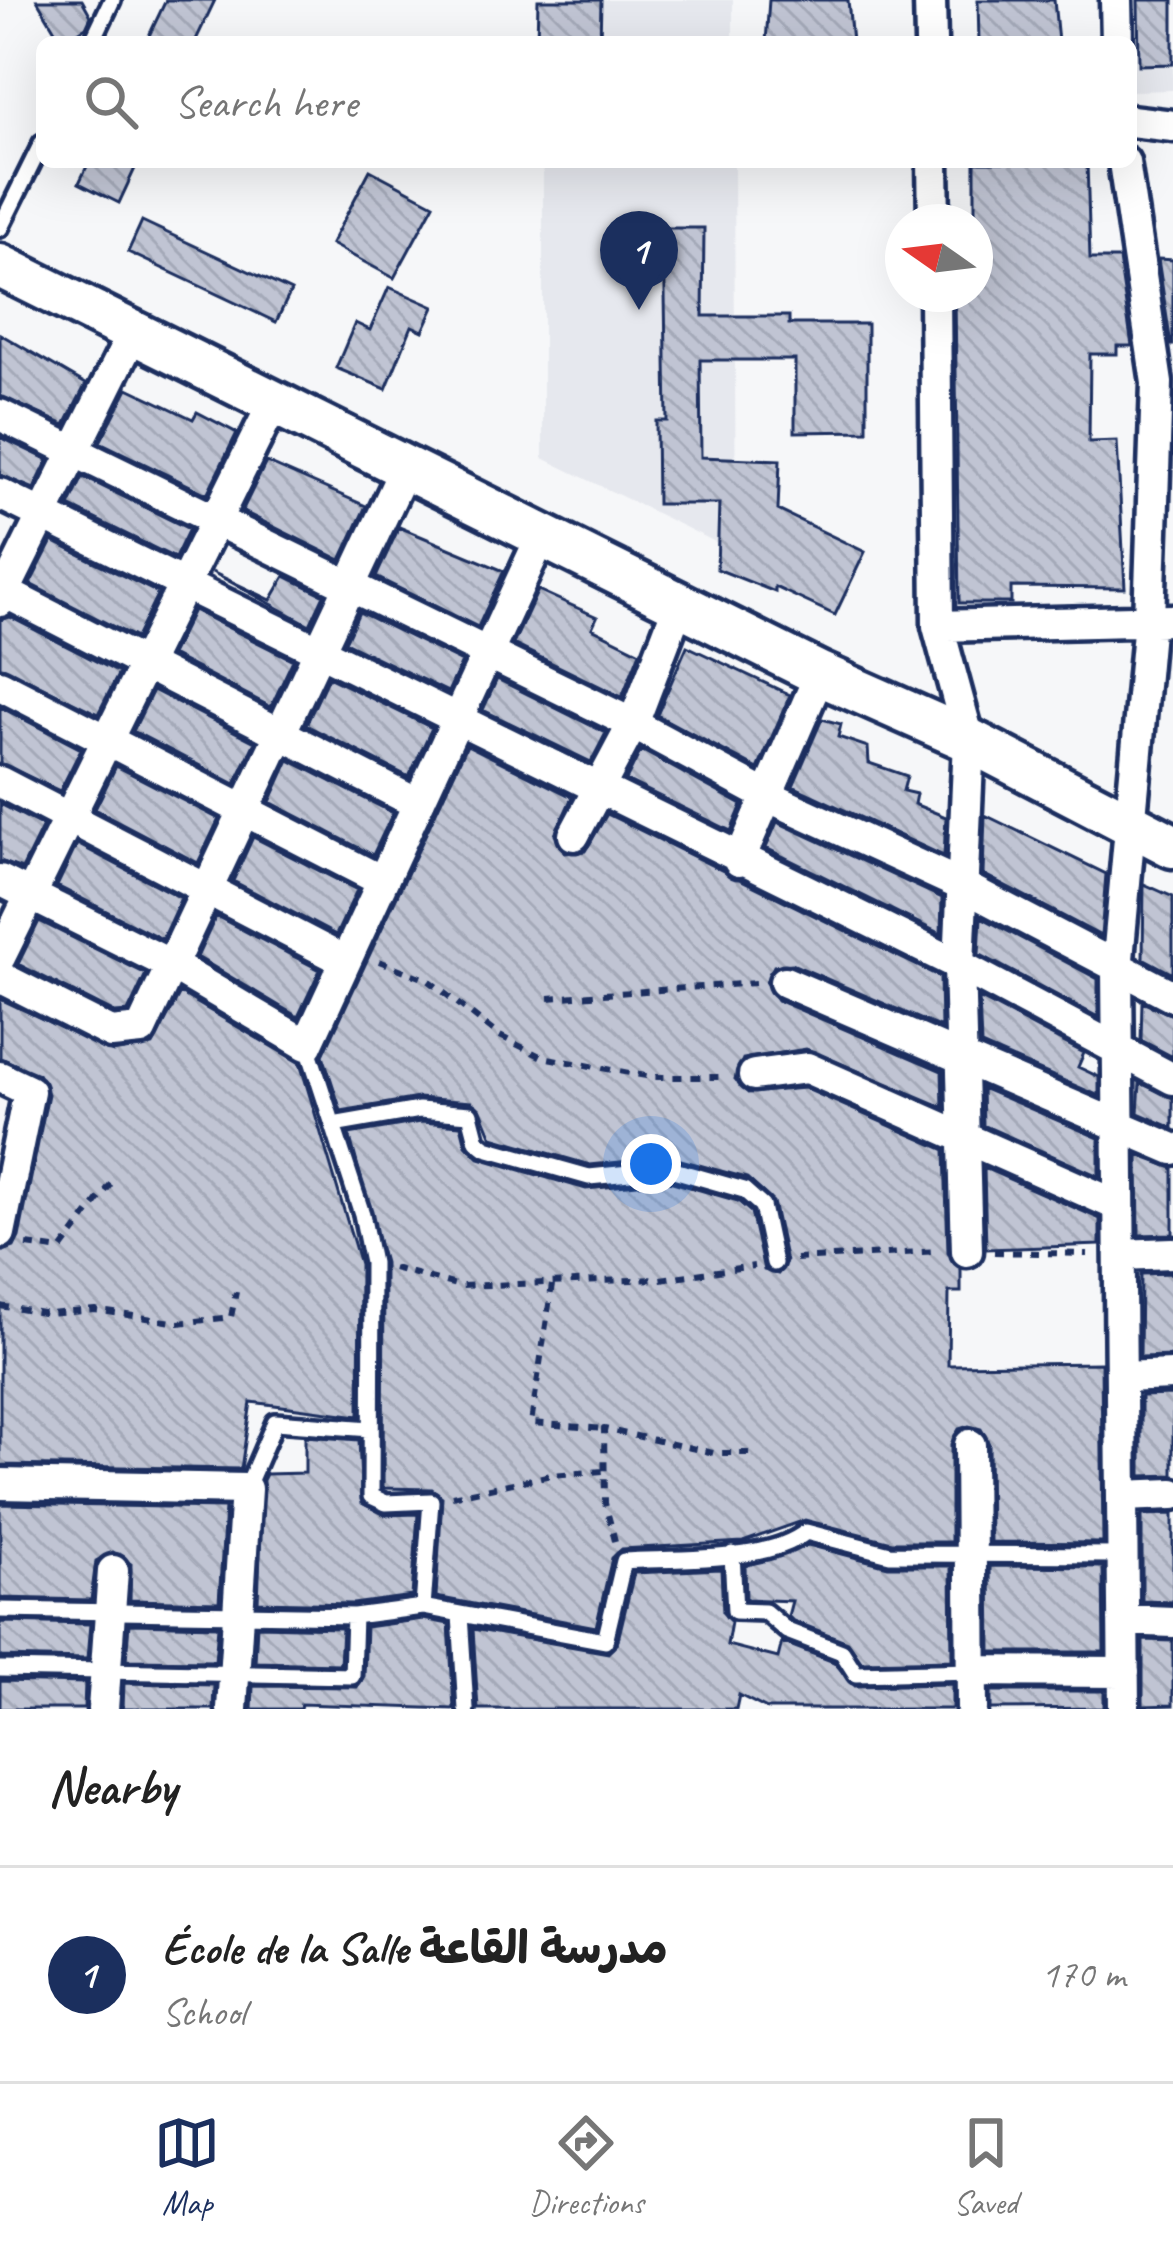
<!DOCTYPE html>
<meta charset="utf-8">
<style>
body{margin:0;font-family:Caveat,"Playpen Sans Arabic",sans-serif;background:#f2f2f2;color:#222}
.compass{position:absolute;left:885px;top:204px;width:108px;height:108px;border-radius:50%;background:#fff;box-shadow:0 12px 48px #0002;rotate:284deg}
.you{position:absolute;left:651px;top:1164px;width:42px;height:42px;margin:-30px;border:9px solid #fff;border-radius:50%;background:#1a73e8;box-shadow:0 0 0 18px #1a73e833}
.badge{display:grid;place-items:center;width:78px;height:78px;border-radius:50%;background:#1b2f5e;color:#fff;font-size:39px;font-weight:700}
.pin{position:absolute;translate:-50% -99px;filter:drop-shadow(0 3px 6px #0008)}
.pin::after{content:'';position:absolute;top:63px;width:42px;height:36px;background:inherit;clip-path:polygon(0 0,100% 0,50% 100%)}
.list{margin:0;padding:0;list-style:none}
h2{display:flex;justify-content:space-between;align-items:center;height:156px;margin:0;padding:0 48px;font-size:51px}
h2 small{font-size:39px;font-weight:400;color:#767676}
.list li{display:grid;grid-template-columns:78px 1fr auto;gap:36px;align-items:center;box-sizing:border-box;height:216px;padding:0 48px;border-top:3px solid #e0e0e0}
.list b{display:block;font-size:45px;white-space:nowrap}
.list p{margin:0;font-size:39px;white-space:nowrap;color:#767676}
.list em{font-size:39px;font-style:normal;color:#767676}
.icon{flex:none;width:66px;height:66px;fill:none;stroke:currentColor;stroke-width:2;stroke-linecap:round;stroke-linejoin:round}
.map{position:relative;flex:none;width:1173px;height:1709px;overflow:hidden}
.search{position:absolute;background:#fff;box-shadow:0 12px 48px #0002;left:36px;right:36px;top:36px;height:132px;display:flex;align-items:center;gap:30px;box-sizing:border-box;padding:0 42px;border-radius:18px;color:#767676;font-size:45px}
.sheet{height:372px;background:#fff}
nav{display:flex;justify-content:space-around;align-items:center;box-sizing:border-box;height:168px;border-top:3px solid #e0e0e0;background:#fff;font-size:33px;color:#767676}
nav a{display:grid;justify-items:center;gap:6px}
nav .on{color:#1b2f5e}
.map>svg:first-child{display:block}
.built{fill:#e6e8ee}
.building{fill:url(#building-back-hatch);stroke:#1b2f5e;stroke-width:3}
.lines{fill:none;stroke-linecap:round;stroke-linejoin:round}
.lane-casing{stroke:#1b2f5e;stroke-width:24}
.street-casing{stroke:#1b2f5e;stroke-width:39}
.secondary-casing{stroke:#1b2f5e;stroke-width:51}
.path{stroke:#1b2f5e;stroke-width:6;stroke-dasharray:9 9;stroke-linecap:butt}
.lane{stroke:#fff;stroke-width:15}
.street{stroke:#fff;stroke-width:30}
.secondary{stroke:#fff;stroke-width:42}
</style>
<div class="map">
<svg width="1173" height="1709" viewBox="0 0 1173 1709">
<defs>
<pattern id="building-back-hatch" width="6" height="6" patternUnits="userSpaceOnUse" patternTransform="scale(3)"><rect width="6" height="6" fill="#c0c4d3"/><path d="M-1 5l2 2M0 0l6 6M5-1l2 2" fill="none" stroke="#a4a9b8"/></pattern>
</defs>
<rect width="100%" height="100%" fill="#f6f7f9"/>
<filter id="ink" filterUnits="userSpaceOnUse"><feTurbulence type="fractalNoise" baseFrequency=".00833" numOctaves="2"/><feDisplacementMap in="SourceGraphic" scale="24" xChannelSelector="R" yChannelSelector="G"/><feConvolveMatrix kernelMatrix="1 2 1 2 8 2 1 2 1" color-interpolation-filters="sRGB"/></filter>
<g filter="url(#ink)">
<!-- built -->
<path class="built" d="M542 0H733V42H542Z
M1130 0H1173V90L1131 91Z
M543 162H734L736 552 543 458Z"/>
<!-- building -->
<path class="building" d="M37 0H82L91 16 86 27 62 42Z
M166 0H215L195 42H146Z
M538 0H601L600 42H537Z
M769 0H848L852 42H766Z
M978 0H1054L1058 42H979Z
M1138 0H1173V64L1139 65Z
M89 162H138L119 203 79 183Z
M975 162H1087L1090 259H1119L1132 346H1117V354H1090L1089 442 1117 441 1125 588 1011 587V603H959L955 294H975Z
M370 170 434 204 394 278 331 244Z
M142 221 291 291 276 322 128 252Z
M664 228H704L703 316H789V324H867V431L795 432V360H700L701 457 780 460 778 510 865 552 835 615 775 587V592L717 569 719 504H657L656 421H667Z
M1158 259 1173 260V345H1171Z
M389 287 434 307 423 331 412 326 386 389 336 368 355 323 370 330Z
M0 334 86 384 65 425 0 396Z
M128 388 193 419 197 412 237 433 207 494 100 442Z
M0 437 48 460 34 489 0 475Z
M266 462 366 506 341 560 242 511Z
M83 477 189 529 175 558 69 506Z
M399 527 504 571 478 627 376 577Z
M52 541 158 593 136 638 30 584Z
M212 572 271 600 285 576 324 595 310 625Z
M538 590 597 617 592 628 640 652 622 697 513 644Z
M193 610 293 660 271 707 171 655Z
M359 612 462 662 448 692 345 642Z
M10 617 119 673 98 714 0 666V620Z
M687 646 790 695 758 769 657 715Z
M328 677 432 728 409 777 306 725Z
M497 679 606 733 591 762 483 710Z
M153 690 255 742 235 784 133 731Z
M0 707 81 749 60 791 0 763Z
M822 719 841 724 838 737 868 747 869 763 907 776 903 791 916 794 914 804 946 817 944 856 793 786Z
M467 745 572 797 555 835 566 853 585 851 607 814 940 977 941 1028 792 964 774 966 766 983 777 1000 942 1071 943 1107 806 1049 743 1059 735 1079 748 1093 804 1088 945 1150 948 1252 961 1269V1292H949L948 1365 1101 1363 1103 1543 990 1542 989 1444 981 1429 969 1426 959 1429 951 1444V1542H892L805 1520 743 1542 622 1549 612 1558 596 1627 436 1597 442 1497 432 1489 383 1488 384 1263 349 1134 420 1122 461 1125 466 1145 479 1158 586 1189 669 1181 738 1201 751 1212 764 1270 778 1274 786 1262 773 1202 747 1178 670 1157 590 1165 492 1137 481 1110 471 1102 418 1098 341 1111 323 1055Z
M641 750 742 805 731 831 626 780Z
M289 760 393 813 373 855 270 802Z
M116 766 219 819 198 863 95 809Z
M0 804 43 826 22 869 0 861Z
M985 815 1106 874 1101 936 983 874Z
M777 822 942 898 941 934 766 848Z
M253 837 357 890 336 935 233 881Z
M77 844 181 898 162 939 57 886Z
M1144 884 1173 897V974L1143 958Z
M216 916 320 970 298 1017 197 957Z
M981 917 1098 979V1017L979 954Z
M39 921 146 974 128 1012 115 1013 18 964Z
M180 993 300 1063 360 1264 359 1416 251 1402 241 1469 0 1465V1252L14 1247 19 1237 48 1094 38 1074 0 1058V999L113 1052 153 1045Z
M979 998 1084 1053 1078 1067 1099 1077V1096L981 1045Z
M1142 1002 1173 1015V1057L1141 1040Z
M1140 1083 1173 1098V1128L1138 1113Z
M982 1088 1099 1138V1176L983 1125Z
M1138 1155 1173 1168V1234L1139 1235Z
M984 1168 1100 1219V1245L986 1249Z
M1173 1273V1356L1140 1357 1141 1274Z
M1173 1395V1475L1141 1476V1396Z
M305 1436 359 1440 362 1503 385 1515 418 1514 412 1596 353 1604 258 1602 263 1480 266 1474 305 1473Z
M0 1504 225 1508 219 1602 130 1600 131 1564 113 1552 96 1561 91 1600 0 1598Z
M1173 1514V1602L1142 1601V1515Z
M808 1545 888 1566H951L952 1660 862 1662 848 1642 793 1621 788 1616 792 1601 746 1599 745 1566Z
M990 1566 1103 1567 1104 1652H991Z
M721 1569 723 1613 731 1622 727 1645 778 1658 782 1642 834 1662 855 1686 952 1684V1709H767L739 1695 736 1709H478L473 1629 608 1653 617 1644 634 1573Z
M423 1619 449 1624 454 1709 301 1704 300 1709H252L253 1686 357 1687 364 1676 366 1627Z
M0 1622 90 1624 87 1659 0 1657Z
M129 1624 218 1626 215 1661 126 1660Z
M257 1626 342 1628 340 1664 255 1662Z
M1143 1640 1173 1641V1705L1143 1706Z
M0 1681 85 1683 84 1709H0Z
M124 1683 214 1685 213 1709H123Z
M991 1691H1104V1708L991 1709Z"/>
<g class="lines">
<defs>
<path id="lane" d="M92 42 112 0
M0 228 42 143
M333 1125 419 1110 470 1114 477 1141 486 1148 589 1177 670 1169 744 1190 762 1206 774 1263
M246 1489 275 1422 371 1429
M732 1554 735 1611 765 1612 787 1631 842 1652 856 1674 972 1671
M423 1607 605 1641 624 1561C673 1558 768 1563 806 1532L890 1554 1123 1555
M0 1610 354 1616
M460 1615 466 1709
M0 1669 352 1676 354 1616 423 1607 431 1501 386 1503 371 1496 372 1263 362 1214 307 1045"/>
<path id="street" d="M930 0 931 42
M1116 0 1117 42
M1131 121 1173 126
M933 162 934 222
M1124 162 1157 383 1149 620 1117 970 1124 1709
M935 294 938 626 969 740 959 965 967 1251
M0 415 633 724 767 796 961 885 1173 996
M0 494 959 965 1173 1079
M0 590 418 804
M0 601 134 331
M938 626 1173 620
M0 685 382 881
M0 782 345 961
M574 835 633 724 679 604
M739 861 820 674
M0 880 173 966 307 1045 543 533
M0 957 275 400
M0 977 111 1033 141 1030 407 464
M785 982 1173 1149
M754 1075 807 1068 1119 1206
M0 1077 29 1091 0 1233
M1120 1255 1173 1253
M1121 1377 1173 1375
M970 1445 972 1709
M0 1484 246 1489 232 1709
M1122 1496 1173 1494
M1123 1620 1173 1622
M972 1671 1124 1672
M103 1709 113 1571"/>
<path id="secondary" d="M0 266 820 674 969 740 1173 846"/>
</defs>
<!-- lane casing -->
<use href="#lane" class="lane-casing"/>
<!-- street casing -->
<use href="#street" class="street-casing"/>
<!-- secondary casing -->
<use href="#secondary" class="secondary-casing"/>
<!-- path -->
<path class="path" d="M379 961 428 980 498 1035 542 1057 651 1077H726
M549 998 755 983
M27 1245 61 1250 113 1181
M994 1252 1088 1254
M796 1259 939 1251
M393 1268 460 1286 660 1279 754 1266
M552 1285 531 1423 604 1429
M0 1306 49 1314 95 1310 179 1323 231 1317 236 1292
M452 1496 551 1475 604 1471
M615 1541 605 1503 604 1429 714 1453H750"/>
<!-- lane -->
<use href="#lane" class="lane"/>
<!-- street -->
<use href="#street" class="street"/>
<!-- secondary -->
<use href="#secondary" class="secondary"/>
</g>
</g>
</svg>
<svg class="compass" viewBox="-18 -18 36 36"><path d="M0-13l5 13h-10z" fill="#e53935"/><path d="M0 13l5-13h-10z" fill="#767676"/></svg>
<div class="you"></div>
<div class="pin badge" style="left:639px;top:310px">1</div>
<div class="search"><svg class="icon" aria-label="search" viewBox="0 0 24 24"><circle cx="10" cy="10" r="6"/><path d="M15 15l6 6"/></svg>Search here</div>
</div>
<section class="sheet">
<h2>Nearby<small></small></h2>
<ul class="list">
<li><span class="badge">1</span><div><b>École de la Salle مدرسة القاعة</b><p>School</p></div><em>170 m</em></li>
</ul>
</section>
<nav>
<a class="on"><svg class="icon" aria-label="map" viewBox="0 0 24 24"><path d="M3 6l6-2 6 2 6-2v14l-6 2-6-2-6 2zM9 4v14M15 6v14"/></svg>Map</a>
<a><svg class="icon" aria-label="directions" viewBox="0 0 24 24"><path d="M12 3l9 9-9 9-9-9zM9 14v-3h6M13 9l2 2-2 2"/></svg>Directions</a>
<a><svg class="icon" aria-label="saved" viewBox="0 0 24 24"><path d="M7 4h10v16l-5-4-5 4z"/></svg>Saved</a>
</nav>
